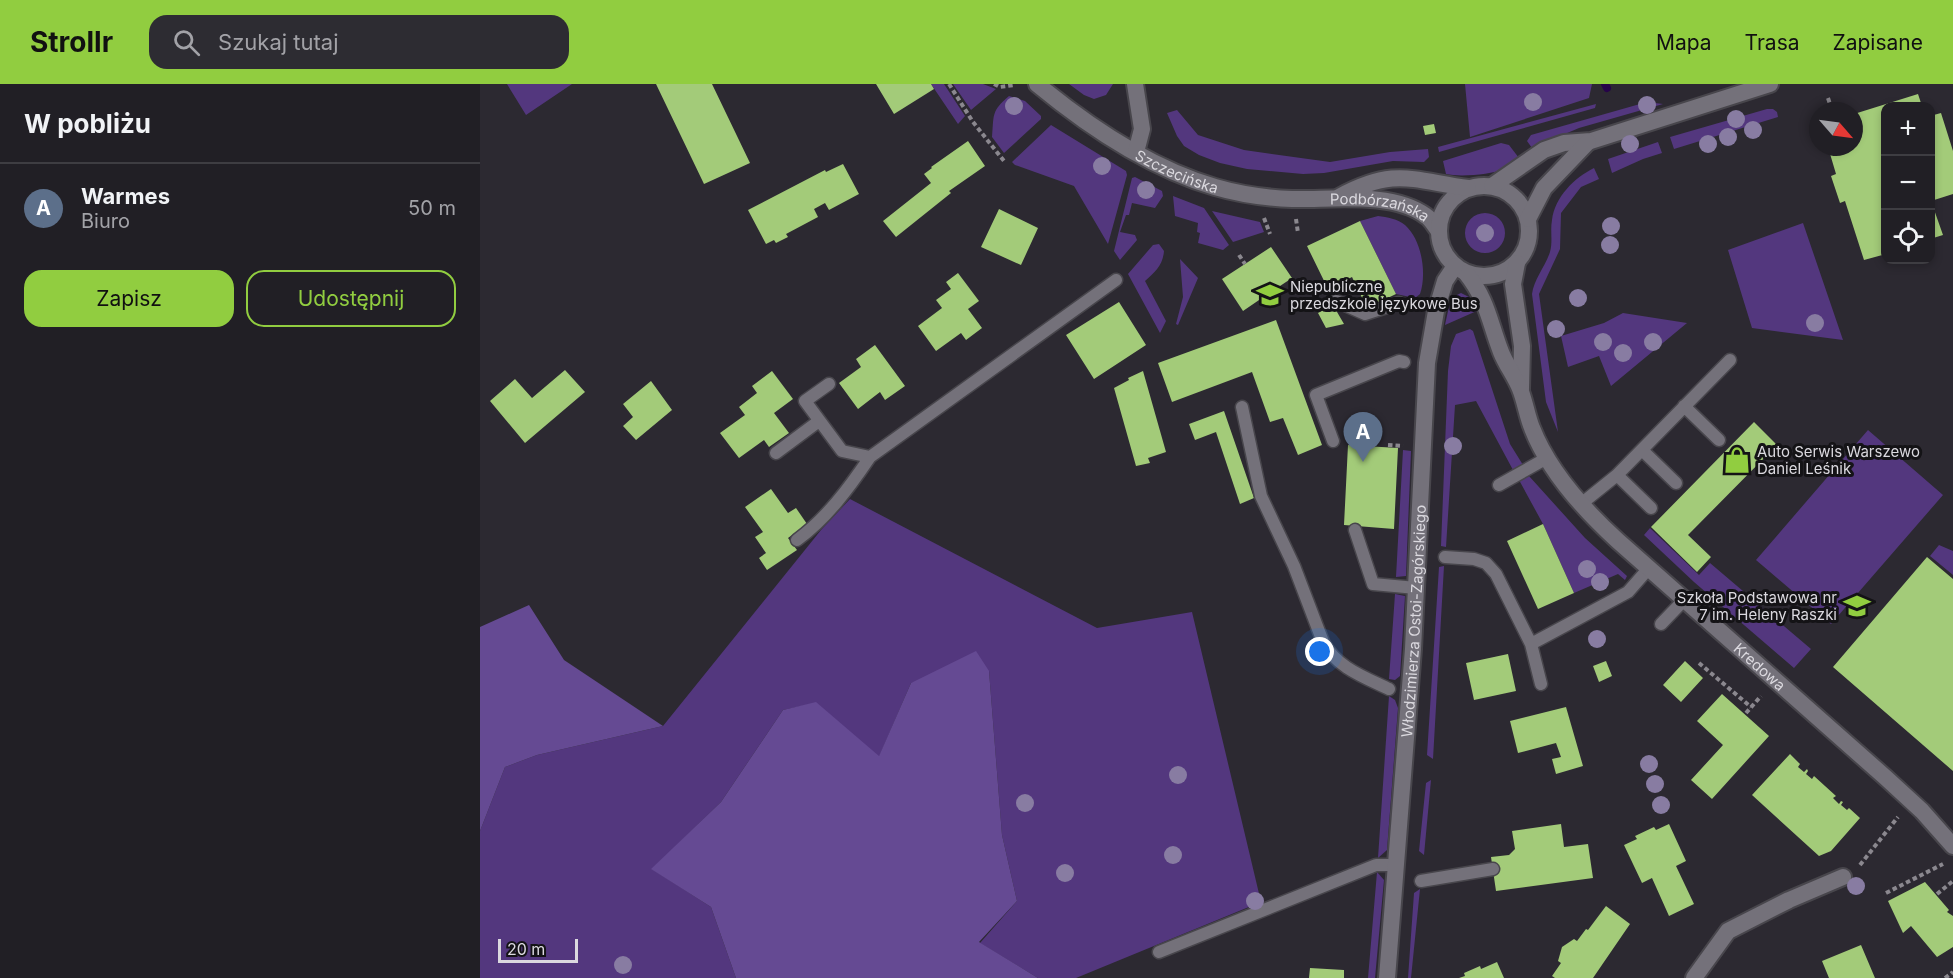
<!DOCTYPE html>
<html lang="pl">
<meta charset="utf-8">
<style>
body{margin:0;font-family:Inter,sans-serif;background:#2d2c32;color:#f1f3f6}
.controls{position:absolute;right:18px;top:18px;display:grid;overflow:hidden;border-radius:12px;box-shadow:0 3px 9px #0003}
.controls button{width:54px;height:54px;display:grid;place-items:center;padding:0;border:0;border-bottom:2px solid #3e3d42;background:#211f25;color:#f1f3f6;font:30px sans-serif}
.compass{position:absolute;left:1329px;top:18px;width:54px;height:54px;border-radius:50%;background:#211f25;box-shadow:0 3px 9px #0003;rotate:118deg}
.scale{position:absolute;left:18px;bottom:15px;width:80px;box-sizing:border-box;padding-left:6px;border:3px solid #dbd9df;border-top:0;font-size:16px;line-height:21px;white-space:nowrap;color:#dbd9df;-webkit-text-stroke:4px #141316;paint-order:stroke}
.you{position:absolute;left:840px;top:568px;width:21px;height:21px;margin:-15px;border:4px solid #fff;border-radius:50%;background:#1a73e8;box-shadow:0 0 0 9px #1a73e833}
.badge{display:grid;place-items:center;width:39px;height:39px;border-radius:50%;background:#91cd40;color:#fff;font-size:20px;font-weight:700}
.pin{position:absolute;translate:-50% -50px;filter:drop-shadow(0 2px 3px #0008)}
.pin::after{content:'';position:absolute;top:32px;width:21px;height:18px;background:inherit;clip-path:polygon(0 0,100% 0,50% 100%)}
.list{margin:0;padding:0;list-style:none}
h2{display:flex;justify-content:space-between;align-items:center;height:78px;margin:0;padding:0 24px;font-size:26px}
h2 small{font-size:20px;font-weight:400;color:#a2a2a7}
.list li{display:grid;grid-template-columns:39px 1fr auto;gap:18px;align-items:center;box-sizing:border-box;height:90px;padding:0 24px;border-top:2px solid #3e3d42}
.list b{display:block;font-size:22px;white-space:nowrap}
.list p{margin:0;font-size:20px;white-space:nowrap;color:#a2a2a7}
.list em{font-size:20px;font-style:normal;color:#a2a2a7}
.actions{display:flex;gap:12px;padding:18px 24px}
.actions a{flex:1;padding:14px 0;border:2px solid #91cd40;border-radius:18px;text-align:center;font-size:21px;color:#91cd40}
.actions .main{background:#91cd40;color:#111}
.icon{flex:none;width:33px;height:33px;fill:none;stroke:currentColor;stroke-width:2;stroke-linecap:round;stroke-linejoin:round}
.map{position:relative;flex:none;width:1473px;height:894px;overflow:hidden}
header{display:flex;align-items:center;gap:36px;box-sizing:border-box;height:84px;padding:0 30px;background:#91cd40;color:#111}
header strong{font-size:28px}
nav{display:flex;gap:33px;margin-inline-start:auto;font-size:21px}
.search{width:420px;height:54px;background:#2d2c32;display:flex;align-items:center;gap:15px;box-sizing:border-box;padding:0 21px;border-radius:18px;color:#a2a2a7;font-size:22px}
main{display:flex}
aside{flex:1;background:#211f25}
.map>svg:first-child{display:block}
.green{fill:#53377e}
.forest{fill:#654a93}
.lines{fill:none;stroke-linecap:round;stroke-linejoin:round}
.stream{stroke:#260349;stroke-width:8}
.building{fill:#a3cb79}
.service-casing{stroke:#48464c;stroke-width:15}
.minor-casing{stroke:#48464c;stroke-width:20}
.path{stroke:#8b888f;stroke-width:4;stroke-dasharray:4.5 3;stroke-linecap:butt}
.service{stroke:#74717a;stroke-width:12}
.minor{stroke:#74717a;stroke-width:16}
.tree{fill:#887ca2}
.labels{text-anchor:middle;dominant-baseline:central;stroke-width:6;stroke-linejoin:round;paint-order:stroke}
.street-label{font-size:15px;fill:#dbd9df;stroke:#141316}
.poi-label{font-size:15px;fill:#dbd9df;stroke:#141316;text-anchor:start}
</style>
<header>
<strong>Strollr</strong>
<div class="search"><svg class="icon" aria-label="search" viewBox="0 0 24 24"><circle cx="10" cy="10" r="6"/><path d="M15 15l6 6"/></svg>Szukaj tutaj</div>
<nav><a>Mapa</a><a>Trasa</a><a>Zapisane</a></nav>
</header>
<main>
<aside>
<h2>W pobliżu<small></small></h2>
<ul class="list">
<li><span class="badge" style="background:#5c6f8a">A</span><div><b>Warmes</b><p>Biuro</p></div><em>50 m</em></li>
</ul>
<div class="actions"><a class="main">Zapisz</a><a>Udostępnij</a></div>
</aside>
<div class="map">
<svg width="1473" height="894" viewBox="0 0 1473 894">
<rect width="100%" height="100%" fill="#2c2931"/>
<!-- green -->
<path class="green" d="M27 0H92L46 31Z
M451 0H464L485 32 478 40Z
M473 0H503L516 5 491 26Z
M589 0H633L626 11 614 15 604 11Z
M985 0H1112L1109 14 990 53Z
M529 12 545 17 561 32V35L524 69 512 53C514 31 511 27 529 12Z
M1167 18 1183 20 1099 44 1052 64 1047 57 1051 51Z
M1116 20 1115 24 959 68 958 63Z
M1287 25H1293L1297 28 1298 33 1194 65 1190 53Z
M697 26 718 51 764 66 850 78 910 68 948 65 949 73 944 78 913 77 844 89 823 90 767 85 740 79 719 71 704 62 697 52 687 29Z
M571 41 646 87 647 91 628 160 594 102 535 81 532 78Z
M1178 58 1182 69 1163 75 1132 89 1128 75Z
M1021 59 1029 61 1039 74C1034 78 1029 82 1023 85 1012 91 978 93 966 90L963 77Z
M1114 84 1119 95 1101 103 1081 129 1080 165 1059 210 1078 348 1066 318 1052 210C1054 195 1065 183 1070 168 1073 157 1070 147 1072 136 1075 113 1094 94 1114 84Z
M655 93 682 107 683 112 675 124 652 119 649 131H646L640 148 655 151 657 156 640 176 634 167 652 94Z
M693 112 724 124 749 161 743 166 718 159 720 149 717 148 718 139 695 132Z
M732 127 780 138 784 148 753 158Z
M985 149a20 20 0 1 1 40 0a20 20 0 1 1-40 0Z
M898 132C907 133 918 135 925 141 942 156 947 190 940 210L935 214 916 210 880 137Z
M1323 139 1363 256 1272 244 1248 166Z
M679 160 684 167C683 181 675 188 665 197L686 237 680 249 648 190 673 161Z
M700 175 718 194 698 241 696 240 703 213Z
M981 209 991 214 999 226 965 241C968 229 969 213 981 209Z
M1143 229 1207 239 1131 302 1119 272 1088 283 1081 252 1124 239Z
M990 245 993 247 1030 360 1043 381 1033 386 996 317 975 321 966 463 961 462 968 287 971 262 976 250Z
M1388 346 1463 411 1351 540 1276 476Z
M923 366 931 367 926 492 916 493Z
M1049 392 1105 454 1147 492 1145 496 1138 490 1094 509 1063 440 1039 396Z
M370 415 617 544 712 528 781 818 596 894H558L500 859 537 817 522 751 509 587 431 599 399 673 336 619 303 626 241 718 172 785 231 823 256 894H0V747L25 683 57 671 183 642 341 446Z
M1170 444 1219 491 1230 479 1331 565 1314 584 1214 498 1164 451Z
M1459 461 1473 467V491L1450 472Z
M964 482 953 675 947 671 959 483Z
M915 510 925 512 920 592 915 596 909 595Z
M909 612 915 616 918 624 907 766 898 774Z
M951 696 944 771 939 767 946 699Z
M897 788 904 796 895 894H888Z
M940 805 931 894H928L934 809Z"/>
<!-- forest -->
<path class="forest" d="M49 521 84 576 183 642 57 671 25 683 0 747V543Z
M496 567 509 587 522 751 537 817 499 858 558 894H256L231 823 171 785 241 718 303 626 336 618 399 672 431 599Z"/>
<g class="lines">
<!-- stream -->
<path class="stream" d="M1125 0 1127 4"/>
</g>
<!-- building -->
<path class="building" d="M176 0H232L270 79 224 100Z
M396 0H451L454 5 414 30Z
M1438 10 1442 22H1406V170L1384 176 1365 117 1360 119 1351 92 1356 90 1348 63H1374V30Z
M1461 29 1473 67V110L1451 117 1463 151 1450 155V32Z
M954 40 956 49 945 51 943 42Z
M488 57 505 82 469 107 471 109 416 153 403 137 451 99 444 90 452 84 451 83Z
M363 80 379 110 349 126 345 119 334 125 338 133 306 150 308 153 296 159 294 156 286 160 268 126 345 86 346 88Z
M519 125 558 144 541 181 501 163Z
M880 137 916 210 887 224 872 193 848 205 827 162Z
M791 163 812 194 791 208 796 215 787 221 782 214 763 227 742 195Z
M478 189 499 217 488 225 502 244 486 256 481 249 456 267 438 242 462 224 456 216 471 205 466 198Z
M639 218 666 261 614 295 586 251Z
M853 221 864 240 846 244 838 229Z
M796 236 842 361 818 371 803 334 790 338 772 288 692 318 678 279Z
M395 261 425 302 405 316 400 308 378 325 359 299 381 283 376 275Z
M85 286 105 308 45 359 10 317 35 295 52 314Z
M292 287 313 315 294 329 309 349 289 363 284 356 259 374 240 349 265 331 259 323 277 309 272 302Z
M663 287 686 368 668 374 670 379 656 382 634 304 649 296 648 294Z
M171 297 192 326 156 356 143 342 153 333 143 320Z
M744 327 774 414 760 420 736 348 715 356 709 340Z
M1274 338 1297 361 1208 451 1231 473 1217 488 1171 443Z
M868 361 918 364 914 445 864 441Z
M291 405 308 429 316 424 327 440 308 454 317 466 287 486 279 474 286 469 275 453 283 448 265 423Z
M1063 440 1094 509 1058 525 1027 457Z
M1447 473 1473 495V687L1353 583Z
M1028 570 1036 607 994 616 986 579Z
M1126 577 1132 592 1119 598 1113 582Z
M1205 577 1223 594 1201 618 1183 601Z
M1242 610 1289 652 1232 715 1211 696 1243 661 1217 637Z
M1086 623 1103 682 1076 690 1072 675 1081 673 1076 659 1038 669 1030 637Z
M1310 670 1320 680 1318 683 1324 688 1327 685 1328 687 1326 690 1332 695 1334 692 1356 712 1353 714 1359 720 1361 717 1363 718 1361 721 1367 726 1369 724 1380 734 1351 767 1339 772 1272 711Z
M1081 740 1084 763 1108 760 1113 794 1016 807 1011 773 1029 771 1035 765 1032 747Z
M1189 740 1206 777 1196 782 1214 820 1189 832 1172 794 1162 799 1144 761 1157 755 1155 752 1174 743 1176 746Z
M1445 798 1469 826 1467 828 1473 832V863L1457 873 1431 842 1423 849 1408 817Z
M1126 822 1150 840 1113 894H1075L1072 892 1081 879 1078 877 1082 863 1094 855 1097 857 1106 845 1108 846Z
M1381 861 1395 894H1349L1342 877Z
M1017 878 1024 894H979L985 892 984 889 1000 882 1001 885Z
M830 884 864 886V894H829Z"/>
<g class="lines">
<defs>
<path id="service" d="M856 217 885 230 919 219
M349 300 325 317 362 367 390 373 636 196
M1204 322 1239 356
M762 323 781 412 814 482 843 558C856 583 884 593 909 605
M853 357 836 311 919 277 924 278
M1162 366 1196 399
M296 369 339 337
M1137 391 1171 424
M1019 401 1067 374
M1101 420 1137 391 1250 276
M875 446 893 500 936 504
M317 456C347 434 369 404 390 373
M965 473 994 475 1006 479 1016 490 1051 560 1061 600
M1181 540 1204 516
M1051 560 1148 508 1169 484
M941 797 1013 785
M679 868 896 781H916"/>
<g id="minor">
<path id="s1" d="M557 0C609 43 670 84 735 103 759 110 787 114 812 115 851 116 913 107 946 132 951 135 954 141 958 146"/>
<path d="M655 0 662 45 656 68"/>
<circle cx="1004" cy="147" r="45"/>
<path d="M1012 102 1064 66 1084 59 1111 57 1290 0"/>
<path d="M859 113C914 83 931 96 988 104"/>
<path d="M1048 135 1064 104 1108 58"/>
<path d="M1037 179 1033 200 1042 262 1041 305"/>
<path id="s2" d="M986 189C1008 217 1009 237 1021 268 1026 281 1035 292 1040 305 1045 317 1047 332 1052 344 1069 388 1104 426 1138 457L1405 693 1442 727 1473 762"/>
<path id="s3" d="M907 894 933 565 947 279 956 227 965 197 975 182"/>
<path d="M1214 894 1248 847 1309 816 1363 793"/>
</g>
</defs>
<!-- service casing -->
<use href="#service" class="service-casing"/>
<!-- minor casing -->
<use href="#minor" class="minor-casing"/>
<!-- path -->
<path class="path" d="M469 0 493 38 524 77
M514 0 520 3 534 1
M1348 14 1351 23
M784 134 790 150
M816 135 818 149
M759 171 765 180
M908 361 923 362
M1219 579 1271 623
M1266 629 1281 612
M1380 781 1418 733
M1406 809 1463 780
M1457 810 1473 797
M1465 894 1473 888"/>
<!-- service -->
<use href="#service" class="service"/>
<!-- minor -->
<use href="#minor" class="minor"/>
</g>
<!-- trees -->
<g class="tree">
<circle cx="1053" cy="18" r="9"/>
<circle cx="1167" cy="21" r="9"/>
<circle cx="534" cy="22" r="9"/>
<circle cx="1256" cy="35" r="9"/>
<circle cx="1273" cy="46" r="9"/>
<circle cx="1248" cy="53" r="9"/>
<circle cx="1150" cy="60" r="9"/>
<circle cx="1228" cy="60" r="9"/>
<circle cx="622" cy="82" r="9"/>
<circle cx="666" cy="106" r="9"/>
<circle cx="1131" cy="142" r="9"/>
<circle cx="1005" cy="149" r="9"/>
<circle cx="1130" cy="161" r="9"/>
<circle cx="1098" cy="214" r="9"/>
<circle cx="1335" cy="239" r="9"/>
<circle cx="1076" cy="245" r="9"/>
<circle cx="1123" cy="258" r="9"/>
<circle cx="1173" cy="258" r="9"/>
<circle cx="1143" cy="269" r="9"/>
<circle cx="973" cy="362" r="9"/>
<circle cx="1107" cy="485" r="9"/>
<circle cx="1120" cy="498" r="9"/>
<circle cx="1117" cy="555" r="9"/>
<circle cx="1169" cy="680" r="9"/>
<circle cx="698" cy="691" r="9"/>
<circle cx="1175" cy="700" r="9"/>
<circle cx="545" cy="719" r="9"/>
<circle cx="1181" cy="721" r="9"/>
<circle cx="693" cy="771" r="9"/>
<circle cx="585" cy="789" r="9"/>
<circle cx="1376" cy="802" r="9"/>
<circle cx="775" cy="817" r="9"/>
<circle cx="143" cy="881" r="9"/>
</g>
<!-- icons -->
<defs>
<symbol id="school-bare" viewBox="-9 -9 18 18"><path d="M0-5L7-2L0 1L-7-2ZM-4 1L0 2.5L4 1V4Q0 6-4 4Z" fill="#91cd40" stroke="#141316" stroke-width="2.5" paint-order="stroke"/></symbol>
<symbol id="shop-bare" viewBox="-9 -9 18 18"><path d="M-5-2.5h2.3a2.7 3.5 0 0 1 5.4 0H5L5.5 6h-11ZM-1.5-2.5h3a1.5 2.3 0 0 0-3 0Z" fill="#91cd40" stroke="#141316" stroke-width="2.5" paint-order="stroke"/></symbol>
</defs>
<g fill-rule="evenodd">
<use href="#school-bare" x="771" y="192" width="38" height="38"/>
<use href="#shop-bare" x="1238" y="357" width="38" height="38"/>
<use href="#school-bare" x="1358" y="503" width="38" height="38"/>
</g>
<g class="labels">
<!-- street labels -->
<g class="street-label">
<text stroke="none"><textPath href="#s1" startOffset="166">Szczecińska</textPath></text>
<text stroke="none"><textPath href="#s1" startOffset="374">Podbórzańska</textPath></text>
<text stroke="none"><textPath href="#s3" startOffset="358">Włodzimierza Ostoi-Zagórskiego</textPath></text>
<text stroke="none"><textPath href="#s2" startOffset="502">Kredowa</textPath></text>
</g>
<!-- poi labels -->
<g class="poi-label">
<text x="810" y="202">Niepubliczne<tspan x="810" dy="17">przedszkole językowe Bus</tspan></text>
<text x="1277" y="367">Auto Serwis Warszewo<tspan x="1277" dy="17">Daniel Leśnik</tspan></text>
<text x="1357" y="513" text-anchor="end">Szkoła Podstawowa nr<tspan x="1357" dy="17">7 im. Heleny Raszki</tspan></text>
</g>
</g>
</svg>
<div class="controls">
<button>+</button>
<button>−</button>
<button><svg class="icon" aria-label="locate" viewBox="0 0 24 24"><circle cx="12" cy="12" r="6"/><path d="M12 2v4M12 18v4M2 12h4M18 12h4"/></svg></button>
</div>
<svg class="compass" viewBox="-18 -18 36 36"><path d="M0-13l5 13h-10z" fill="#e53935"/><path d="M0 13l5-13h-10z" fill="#a2a2a7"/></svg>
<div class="scale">20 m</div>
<div class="you"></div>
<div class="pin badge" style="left:883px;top:378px;background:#5c6f8a">A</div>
</div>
</main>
